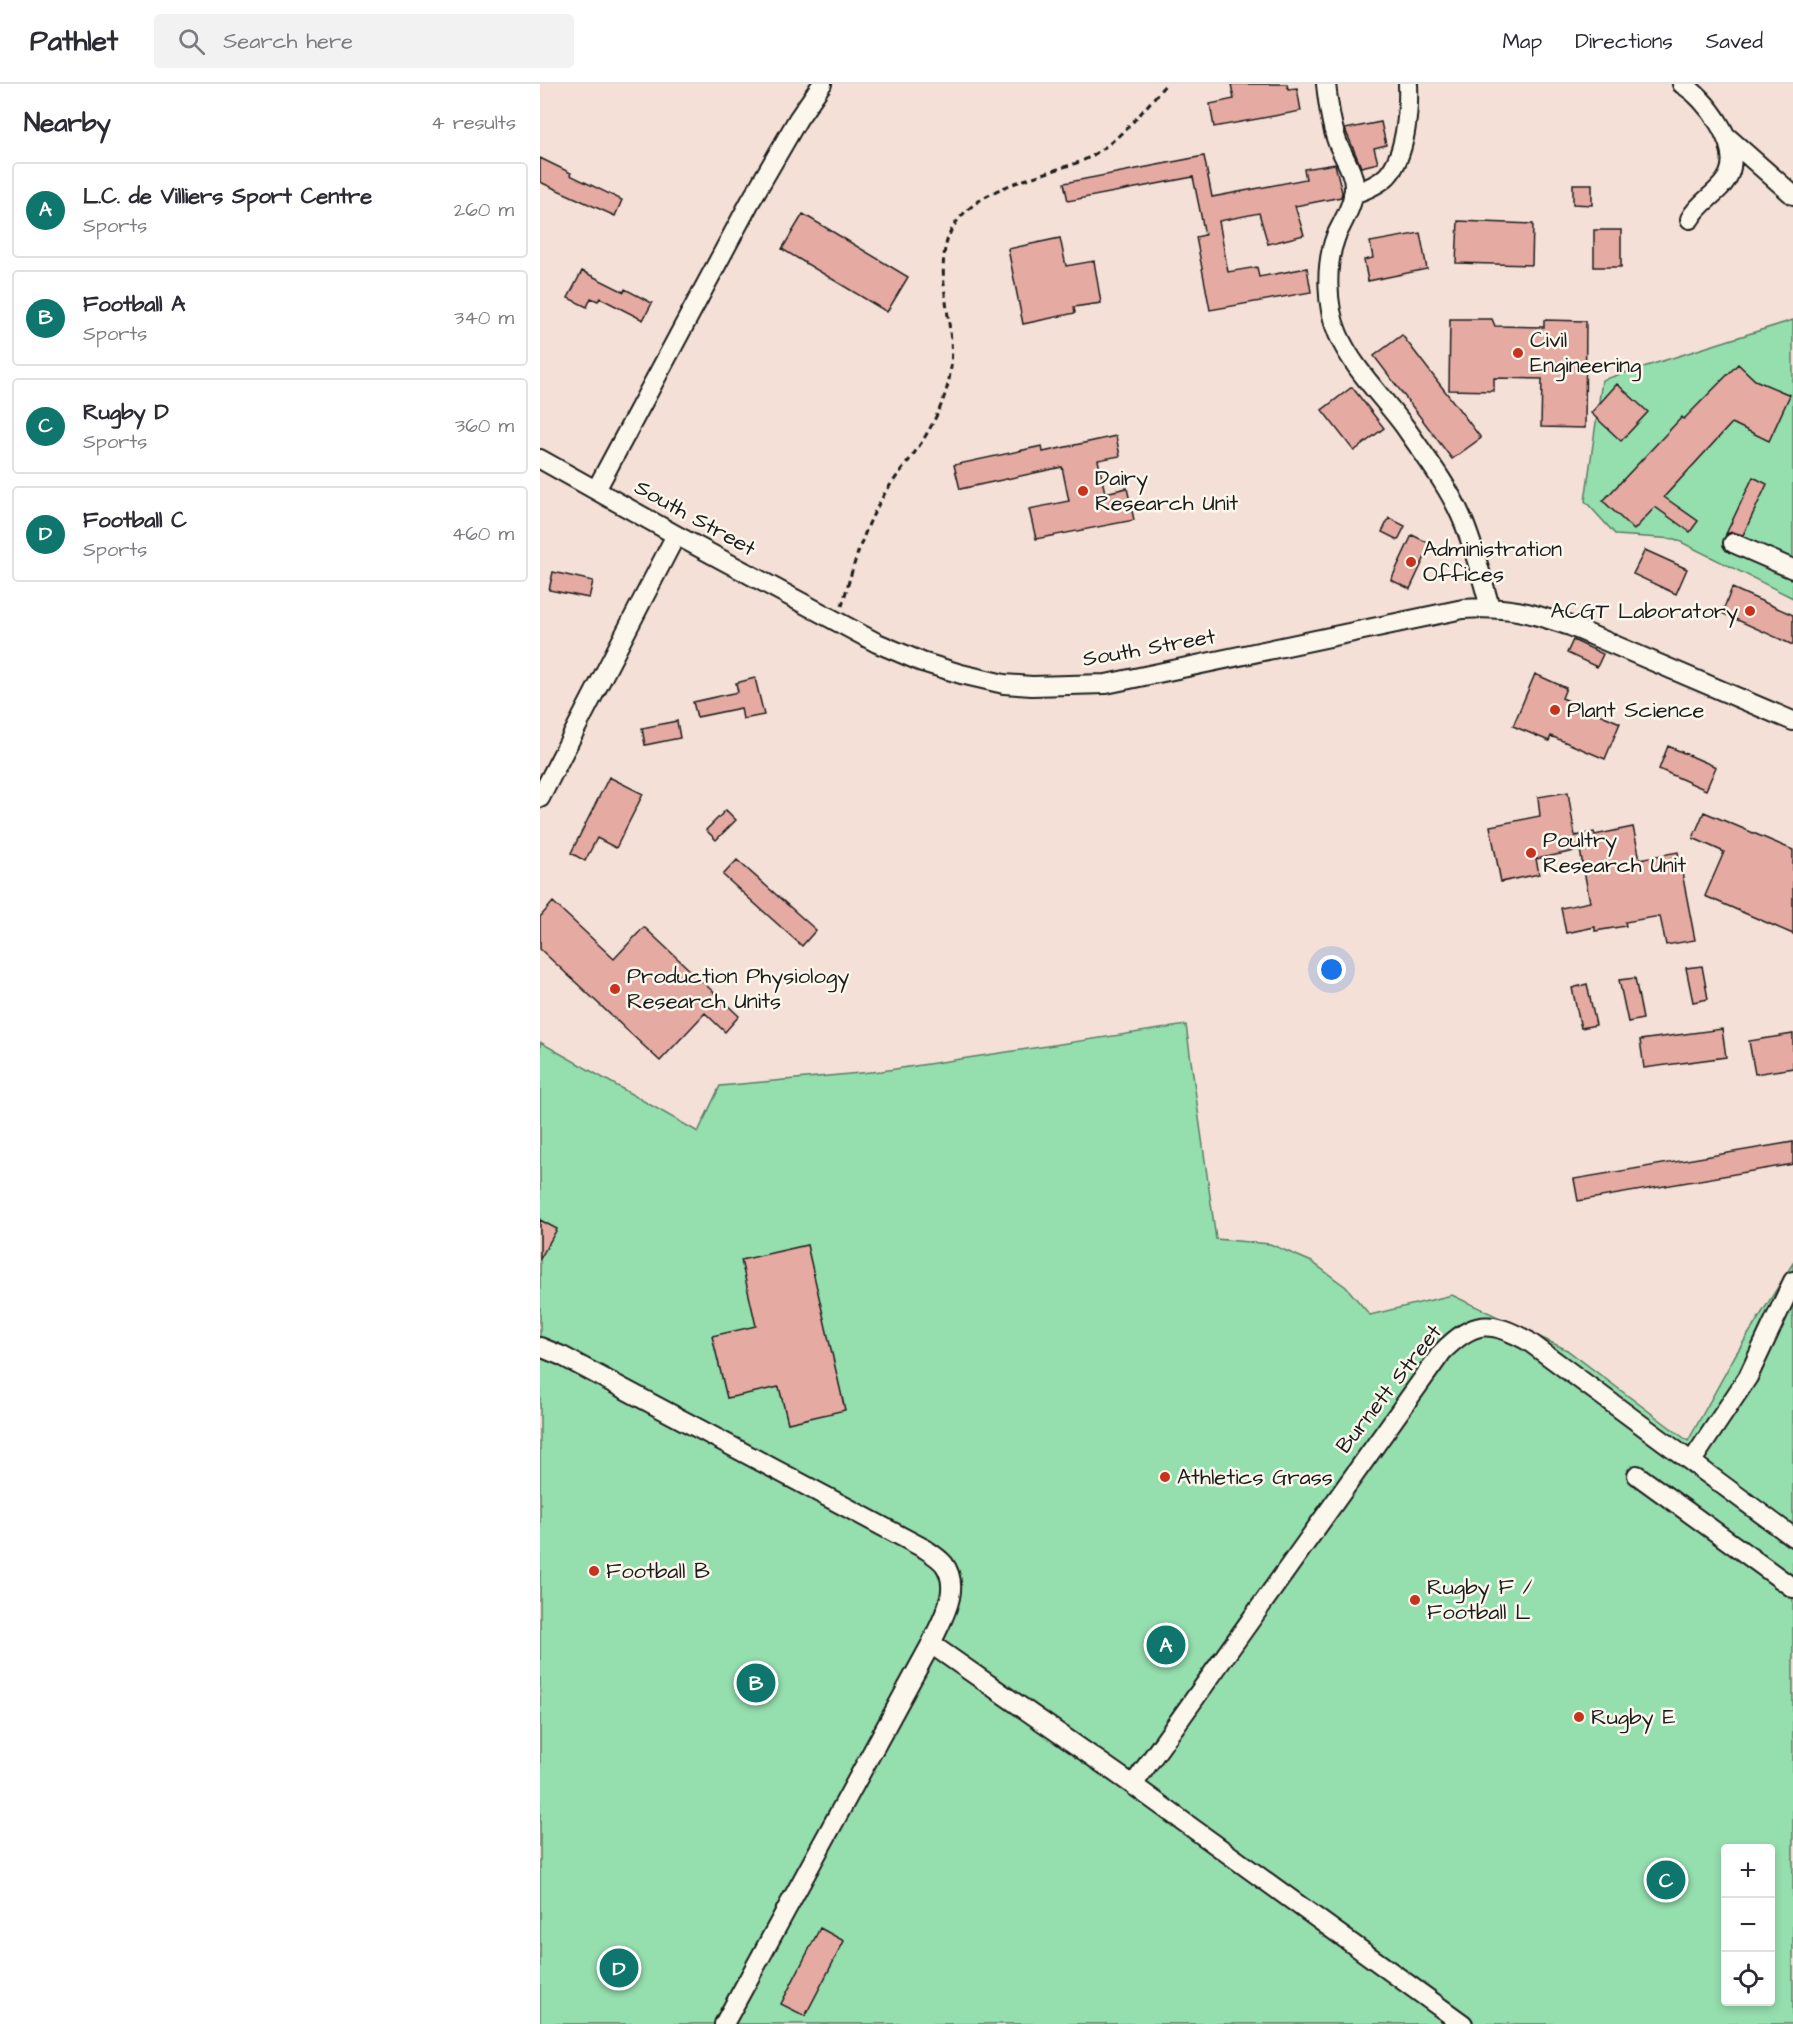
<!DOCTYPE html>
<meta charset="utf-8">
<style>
body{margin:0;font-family:"Architects Daughter",sans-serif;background:#f2f2f3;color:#2b2b33}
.controls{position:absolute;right:18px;bottom:18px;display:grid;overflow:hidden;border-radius:6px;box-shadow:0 3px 9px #0003}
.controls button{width:54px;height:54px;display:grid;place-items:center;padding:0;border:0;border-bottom:2px solid #e1e1e2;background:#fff;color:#2b2b33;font:30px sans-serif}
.you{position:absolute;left:792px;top:886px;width:21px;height:21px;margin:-15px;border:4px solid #fff;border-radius:50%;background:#1a73e8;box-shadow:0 0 0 9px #1a73e833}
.badge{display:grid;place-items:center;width:39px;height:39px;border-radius:50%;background:#0f766e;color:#fff;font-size:20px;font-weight:700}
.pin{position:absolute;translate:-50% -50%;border:3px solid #fff;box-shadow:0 2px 6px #0006}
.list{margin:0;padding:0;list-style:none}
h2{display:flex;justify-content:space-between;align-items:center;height:78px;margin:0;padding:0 24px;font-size:26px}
h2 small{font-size:20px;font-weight:400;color:#7c7c81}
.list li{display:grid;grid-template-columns:39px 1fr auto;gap:18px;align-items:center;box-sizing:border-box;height:96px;margin:0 12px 12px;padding:0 12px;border:2px solid #e1e1e2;border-radius:6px}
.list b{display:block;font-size:22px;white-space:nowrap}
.list p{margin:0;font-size:20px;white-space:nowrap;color:#7c7c81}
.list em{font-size:20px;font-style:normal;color:#7c7c81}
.icon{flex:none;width:33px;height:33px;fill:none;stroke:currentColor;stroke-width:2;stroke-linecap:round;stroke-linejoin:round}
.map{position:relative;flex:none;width:1253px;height:1940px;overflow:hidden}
header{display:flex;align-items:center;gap:36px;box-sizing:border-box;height:84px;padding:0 30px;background:#fff;border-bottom:2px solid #e1e1e2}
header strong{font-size:28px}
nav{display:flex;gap:33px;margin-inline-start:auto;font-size:21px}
.search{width:420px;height:54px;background:#f2f2f3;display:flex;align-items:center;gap:15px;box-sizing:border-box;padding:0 21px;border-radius:6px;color:#7c7c81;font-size:22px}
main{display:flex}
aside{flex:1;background:#fff}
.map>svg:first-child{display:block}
.green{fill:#95deae;stroke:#587d65;stroke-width:1.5;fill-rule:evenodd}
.building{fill:#e5aaa2;stroke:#1c1c1c;stroke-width:1.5}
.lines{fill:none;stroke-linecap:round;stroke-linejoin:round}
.minor-casing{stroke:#1c1c1c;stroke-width:22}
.path{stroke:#1c1c1c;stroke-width:3;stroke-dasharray:6 4.5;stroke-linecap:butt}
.minor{stroke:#fbf7ec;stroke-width:18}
.poi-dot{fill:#c8321e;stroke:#fbf7ec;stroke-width:2}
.labels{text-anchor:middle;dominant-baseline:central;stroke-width:5;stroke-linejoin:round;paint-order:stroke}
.poi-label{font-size:22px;fill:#1c1c1c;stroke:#fbf7ec;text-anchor:start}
.street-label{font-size:22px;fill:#1c1c1c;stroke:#fbf7ec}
</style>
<header>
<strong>Pathlet</strong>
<div class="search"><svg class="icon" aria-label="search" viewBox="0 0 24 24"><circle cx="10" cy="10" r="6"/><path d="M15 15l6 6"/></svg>Search here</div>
<nav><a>Map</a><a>Directions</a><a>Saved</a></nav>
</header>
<main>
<aside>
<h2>Nearby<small>4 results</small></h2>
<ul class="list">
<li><span class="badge">A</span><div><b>L.C. de Villiers Sport Centre</b><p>Sports</p></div><em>260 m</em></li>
<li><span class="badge">B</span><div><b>Football A</b><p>Sports</p></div><em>340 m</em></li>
<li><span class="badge">C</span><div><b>Rugby D</b><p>Sports</p></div><em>360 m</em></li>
<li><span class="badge">D</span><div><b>Football C</b><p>Sports</p></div><em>460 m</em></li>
</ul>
</aside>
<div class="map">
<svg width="1253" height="1940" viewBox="0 0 1253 1940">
<rect width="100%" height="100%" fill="#f4e0d6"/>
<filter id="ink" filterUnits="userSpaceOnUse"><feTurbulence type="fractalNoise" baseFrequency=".0167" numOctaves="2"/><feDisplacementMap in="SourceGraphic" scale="12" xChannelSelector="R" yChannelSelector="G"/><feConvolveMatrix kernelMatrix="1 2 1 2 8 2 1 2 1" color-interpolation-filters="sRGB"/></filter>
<g filter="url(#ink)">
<!-- green -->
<path class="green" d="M1253 236V514L1135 455 1076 451 1045 417 1062 296Z
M646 941 676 1155 730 1160 772 1178 806 1203 830 1231 912 1211 1027 1266 1148 1357 1196 1270 1253 1179V1940H0V958L158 1048 180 1002 342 987ZM1186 1764H1230V1918H1186Z"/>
<!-- building -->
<path class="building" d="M691 0H747L748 5 757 4 761 27 674 43 670 20 694 15Z
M841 38 846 61 834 64 838 79 821 83 805 45Z
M664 72 672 113 766 95 764 85 795 80 802 108 801 113 755 122 764 151 728 160 719 129 679 137 688 188 717 183 719 193 767 184 771 208 670 226 656 153 665 151 653 93 528 117 524 99Z
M0 74 31 89 30 91 82 116 75 132 0 98Z
M1033 100H1052V121L1033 120Z
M263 130 368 193 347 228 242 165Z
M918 137 993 140 992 181 916 179Z
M1054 146H1081V183H1054Z
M880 149 887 185 828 197 824 176 833 174 830 158Z
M520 154 526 182 554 177 561 219 534 223 535 229 483 240 468 165Z
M42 187 84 208 85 205 112 219 103 236 60 214 58 217 51 214 47 223 28 214Z
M910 235H952L955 242 1004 243V236L1046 237 1045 344 1001 343 1002 295 954 294V307L909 306Z
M862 251 941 354 912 375 834 272Z
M1198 280 1215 296 1250 311 1229 357 1192 339 1124 413 1158 437 1150 448 1115 423 1094 446 1063 417 1142 333 1144 335Z
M1077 300 1108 328 1081 357 1051 329Z
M812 303 844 344 814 367 782 326Z
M576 352 580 372 558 376 565 409 587 404 594 436 496 455 489 425 529 417 522 383 420 405 414 381 502 362 503 368Z
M1213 393 1227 400 1203 451 1192 448 1186 450Z
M849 434 865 442 858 456 842 448Z
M872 451 891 460 870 505 851 496Z
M1105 466 1147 485 1136 510 1093 490Z
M13 488 53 497 49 514 9 506Z
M1192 504 1253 531V561L1182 529Z
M1033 556 1063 570 1057 583 1027 569Z
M995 590 1026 604 1022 614 1080 639 1065 675 1011 652 1009 657 973 642Z
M215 594 224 631 203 635 201 624 157 633 153 618 198 608 196 599Z
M137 637 140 654 105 661 102 644Z
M1128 662 1176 683 1166 706 1119 685Z
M69 693 103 710 76 764 57 754 45 777 31 769Z
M1028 708 1035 752 1054 748 1055 751 1093 743 1100 775 1138 768 1155 856 1126 861 1120 832 1085 838 1086 842 1055 847V843L1026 849 1021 824 1050 818 1040 766 996 775 999 790 961 798 950 742 1000 732 998 713Z
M186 726 196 736 176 756 166 746Z
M1164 728 1253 766V850L1165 812 1184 768 1153 754Z
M197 776 276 846 262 862 183 791Z
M13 818 74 875 104 843 199 932 185 948 165 929 120 977 0 865V833Z
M1162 882 1168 915 1153 918 1146 884Z
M1095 894 1103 935 1088 938 1079 896Z
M1047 900 1056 941 1041 944 1032 904Z
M1182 945 1186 973 1104 984 1100 956Z
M1253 950V984L1215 990 1209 957Z
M1253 1058V1080L1038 1117 1034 1095Z
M0 1136 17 1145 0 1175Z
M267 1161 305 1326 248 1339 239 1303 187 1314 172 1252 216 1242 201 1176Z
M280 1844 304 1857 265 1932 241 1920Z"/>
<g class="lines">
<defs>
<path id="minor" d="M786 0C788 18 790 36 796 54 801 71 815 87 814 105 813 122 803 137 796 152 785 180 786 222 798 250 813 285 843 313 865 343 884 371 907 400 921 432 934 461 941 492 950 523
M1142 0C1166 14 1201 61 1189 90 1182 108 1160 116 1150 135
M1185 51 1253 111
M813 110C825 106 838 101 847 92 866 72 869 26 868 0
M0 375 136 451 337 559 382 578 421 590 464 600 492 602 566 600 923 525C969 522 988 528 1030 542L1253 637
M56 406 210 118 258 35 282 0
M1193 459 1253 485
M0 714 136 451
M0 1263 22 1272 385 1465C391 1469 399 1474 404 1480 422 1505 402 1535 391 1560L184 1940
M1152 1377 1208 1293 1253 1197
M1097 1391 1253 1504
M391 1560 593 1701 923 1940
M593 1701 902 1268C934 1236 950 1236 988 1257L1253 1453"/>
</defs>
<!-- minor casing -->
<use href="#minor" class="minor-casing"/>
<!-- path -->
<path class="path" d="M302 522C312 486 322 449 341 416 348 403 358 391 367 379 386 354 405 322 410 290 419 241 385 177 418 136 443 105 483 97 518 85 526 82 536 80 544 76 578 59 601 29 626 0"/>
<!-- minor -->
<use href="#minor" class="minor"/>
</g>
</g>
<!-- markers -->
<g class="poi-dot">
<circle cx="978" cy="269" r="6"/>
<circle cx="543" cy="407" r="6"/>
<circle cx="871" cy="478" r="6"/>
<circle cx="1210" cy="527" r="6"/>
<circle cx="1015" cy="626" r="6"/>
<circle cx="991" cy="769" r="6"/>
<circle cx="75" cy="905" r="6"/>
<circle cx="625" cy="1393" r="6"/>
<circle cx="54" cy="1487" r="6"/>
<circle cx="875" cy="1516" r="6"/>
<circle cx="1039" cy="1633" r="6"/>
</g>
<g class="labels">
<!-- poi labels -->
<g class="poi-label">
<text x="990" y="256">Civil<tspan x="990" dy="25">Engineering</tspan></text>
<text x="555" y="394">Dairy<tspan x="555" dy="25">Research Unit</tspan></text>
<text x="883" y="465">Administration<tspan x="883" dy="25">Offices</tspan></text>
<text x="1198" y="527" text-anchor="end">ACGT Laboratory</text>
<text x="1027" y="626">Plant Science</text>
<text x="1003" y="756">Poultry<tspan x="1003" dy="25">Research Unit</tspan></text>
<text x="87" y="892">Production Physiology<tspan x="87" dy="25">Research Units</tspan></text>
<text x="637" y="1393">Athletics Grass</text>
<text x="66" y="1487">Football B</text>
<text x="887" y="1503">Rugby F /<tspan x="887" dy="25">Football L</tspan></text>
<text x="1051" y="1633">Rugby E</text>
</g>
<!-- street labels -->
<g class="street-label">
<text transform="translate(155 434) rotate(29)">South Street</text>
<text transform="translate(609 564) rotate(-10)">South Street</text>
<text transform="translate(849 1305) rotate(-52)">Burnett Street</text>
</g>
</g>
</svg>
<div class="controls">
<button>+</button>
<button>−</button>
<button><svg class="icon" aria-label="locate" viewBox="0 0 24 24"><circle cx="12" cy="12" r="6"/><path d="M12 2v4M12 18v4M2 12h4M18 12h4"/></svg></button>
</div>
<div class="you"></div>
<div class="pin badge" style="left:626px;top:1561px">A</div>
<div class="pin badge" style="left:216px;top:1599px">B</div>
<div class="pin badge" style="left:1126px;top:1796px">C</div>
<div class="pin badge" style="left:79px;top:1884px">D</div>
</div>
</main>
